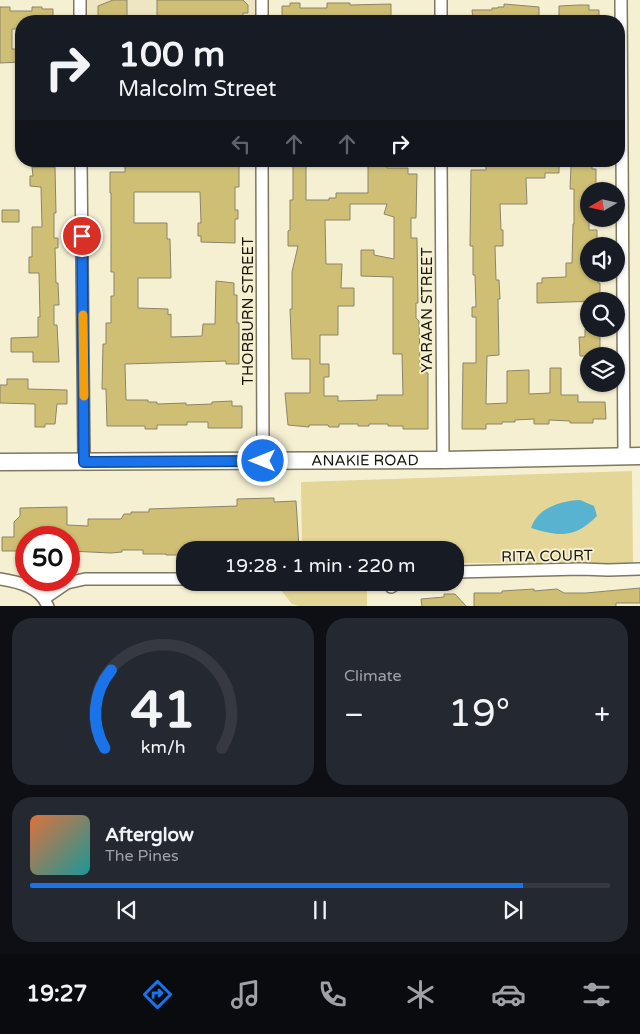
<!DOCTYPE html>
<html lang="en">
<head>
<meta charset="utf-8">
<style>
  :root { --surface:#171b24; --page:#242831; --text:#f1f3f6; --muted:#9ea1a6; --line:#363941; --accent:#1a73e8 }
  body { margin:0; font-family:"Varela Round",sans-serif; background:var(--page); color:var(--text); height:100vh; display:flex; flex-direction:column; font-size:19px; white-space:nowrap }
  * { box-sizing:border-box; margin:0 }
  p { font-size:16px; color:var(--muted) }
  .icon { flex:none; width:28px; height:28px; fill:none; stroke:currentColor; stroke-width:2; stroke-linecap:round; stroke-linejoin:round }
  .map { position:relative; height:606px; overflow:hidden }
  .drawer { display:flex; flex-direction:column; gap:12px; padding:12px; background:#0d0f14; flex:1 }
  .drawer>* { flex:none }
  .top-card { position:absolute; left:15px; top:15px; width:610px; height:152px; border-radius:20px; box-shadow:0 1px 4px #0004; background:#171b24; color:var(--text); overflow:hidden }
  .needle { width:32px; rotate:261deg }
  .buttons { position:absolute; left:580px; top:182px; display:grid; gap:10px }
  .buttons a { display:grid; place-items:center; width:45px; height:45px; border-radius:50%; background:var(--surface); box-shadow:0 1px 4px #0004; font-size:25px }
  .speed { position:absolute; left:15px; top:526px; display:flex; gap:10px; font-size:25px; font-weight:700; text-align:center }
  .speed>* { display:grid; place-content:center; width:65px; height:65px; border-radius:50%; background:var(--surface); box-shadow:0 1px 4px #0004; line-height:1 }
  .speed .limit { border:8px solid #d22; background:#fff; color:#111 }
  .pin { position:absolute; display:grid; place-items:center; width:42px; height:42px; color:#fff; margin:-21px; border:2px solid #fff; border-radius:50%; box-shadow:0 1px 5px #0007 }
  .me { position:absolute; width:55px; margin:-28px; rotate:270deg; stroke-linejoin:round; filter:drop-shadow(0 0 4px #0008) }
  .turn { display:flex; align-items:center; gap:18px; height:105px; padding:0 20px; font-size:22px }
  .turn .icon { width:65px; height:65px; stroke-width:2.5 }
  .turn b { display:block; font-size:35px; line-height:42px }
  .lanes { display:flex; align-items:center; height:48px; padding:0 20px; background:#0003; justify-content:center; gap:25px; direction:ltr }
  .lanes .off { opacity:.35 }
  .big { font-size:38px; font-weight:600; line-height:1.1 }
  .drawer .tile { flex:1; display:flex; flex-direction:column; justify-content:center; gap:8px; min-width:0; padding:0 18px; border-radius:20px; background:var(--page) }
  .drawer .dial { align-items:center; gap:0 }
  .dial svg { height:130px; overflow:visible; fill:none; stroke:var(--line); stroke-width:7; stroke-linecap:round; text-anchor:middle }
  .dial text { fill:var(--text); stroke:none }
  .song { display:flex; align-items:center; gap:15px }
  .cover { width:60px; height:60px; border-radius:8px; background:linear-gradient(135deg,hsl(20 70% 55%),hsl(180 70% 35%)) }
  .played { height:5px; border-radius:2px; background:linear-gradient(90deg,var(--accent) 85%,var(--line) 85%) }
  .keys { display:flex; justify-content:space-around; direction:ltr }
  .heat { display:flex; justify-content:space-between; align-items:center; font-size:28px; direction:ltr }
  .drawer .tiles { flex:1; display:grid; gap:12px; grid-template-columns:1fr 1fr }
  .tile:last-child { grid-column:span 2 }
  .trip { position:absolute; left:176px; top:541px; width:288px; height:50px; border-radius:20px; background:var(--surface); box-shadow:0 1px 4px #0004; font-weight:600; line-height:50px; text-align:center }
  .tabs { display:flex; height:80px; justify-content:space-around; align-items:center; background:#090b0e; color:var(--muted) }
  .tabs .icon { width:35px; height:35px }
  .tabs .selected { color:var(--accent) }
  .tabs b { font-size:22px; color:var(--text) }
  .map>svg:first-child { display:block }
  .built { fill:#eee6c2 }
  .green { fill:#e4d696 }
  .water { fill:#57b3cf }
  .building { fill:#cfbf74; stroke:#8a846a; fill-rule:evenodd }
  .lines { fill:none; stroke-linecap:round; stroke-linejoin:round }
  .street-casing { stroke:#7e785e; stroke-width:14 }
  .secondary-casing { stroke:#7e785e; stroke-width:19 }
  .street { stroke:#fff; stroke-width:11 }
  .secondary { stroke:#fff; stroke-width:16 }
  .route-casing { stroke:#114b97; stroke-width:12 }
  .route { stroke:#1a73e8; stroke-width:9 }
  .slow { stroke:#f59e0b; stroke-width:9 }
  .labels { text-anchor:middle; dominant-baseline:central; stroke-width:4; stroke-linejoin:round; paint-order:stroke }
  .street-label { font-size:15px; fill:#19170c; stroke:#f6f0d3 }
</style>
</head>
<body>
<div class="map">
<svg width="640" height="607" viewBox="0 0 640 607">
  <rect width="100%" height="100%" fill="#f6f0d3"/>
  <path class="built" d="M87 0H255L256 21H87Z"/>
  <path class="green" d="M632 471 633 563H455V550H302L301 482Z
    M282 583H367V606L303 607 292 604 280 589Z"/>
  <path class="water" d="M580 500 594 506 597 516C575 538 560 537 531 528 538 507 561 501 580 500Z"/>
  <path class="building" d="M113 0H127V21H98V6Z
    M157 0H243L248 5V13H243V21H157Z
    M290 3H300V8H327V3H350V5L391 4V21H282V6H290Z
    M504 4 539 7V21H473L472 10H492V8H498V7H504Z
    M579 5H589V10H599V21H559V6Z
    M0 7H10V11H32V7H42V9H53V21H21V29H12V49H21V62L0 63Z
    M125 161H135V166L239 165V187H235V210H238V219H235V243L201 242V236H198V223H201L200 192H134V223H167V239H170L171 278H138V308L168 309V315L171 314V337L202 336 203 324H215L216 281 234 283V295H237V323H239V364H226V361L125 364 126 400H148V402H157V404L186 403V405L212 404V402L232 401V406H242V428H208V422H187V425H157V429H145V426H107L106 389H102L103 344H106V323H111V296H114V272H111V193H110V172H125Z
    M368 161H382V164H387V168H408V174H417L416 218H411V238H417L418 303H416V318L419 321 420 364H425L426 373H428V429H403V426H388V424H369V426H358V424H339V427H329L328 425H309V427L288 425 285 393H310V359H292L290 309H292V272L298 246H288V231L290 230V200H293V166H306V200H329V198H336V193H368ZM350 204H387L384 214 394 217V259L374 255V250H361V276L393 277V354H402L403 395H377V400L338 401V396H324V377H329V364H320V335H338V306H354V288H341L342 264H326L325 220H350Z
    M559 163V173H545V178H526L527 204H500L501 230H503V246H495L496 280H499L500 299H498L499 355 487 356 486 404 507 403V371L529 370V394L550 393V368H561V395H578V402H605L606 419H593V423H570V421L549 420V424H534V419L515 420V422H502V424H486V429H462L463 363H476V317H472V307H476L475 275H473V246H470L471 170H486V166H510V164Z
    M571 166H592V169H596V189H589V230H597V246H589V274H598V283H600V301L537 303V283H542V278L566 277V263H572L573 224H574V189H570Z
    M32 167H55L56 213H54V238H58V248H55L56 283H58L59 305H54V325H57L59 362H33V352H11V338L38 337V317H40L39 273H29V257H32V227H42L41 187 30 186V176H33Z
    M2 210H19V222H2Z
    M585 329H600V356H580L579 337H585Z
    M7 379H28V389L67 390V404H57L55 424H45V427H35V404L0 403V385H7Z
    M274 498V502L296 501 299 547 278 548 277 544 232 545V550H185V555H166V554H143V550H122V552L111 553 69 551V538H26V551H2V537H14V522L20 516V508L67 507V525L88 526V519H121L124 514H131V512H149V509L237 506V499Z
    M640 588V603H616V607H474V593H502V591L534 589V591L557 589 564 593H586Z
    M444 594H455L467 607H422L421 599 444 597Z"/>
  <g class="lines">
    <g class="street-casing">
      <path id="street" d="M80 0V21
        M262 0V21
        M441 0V21
        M621 0 624 457
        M81 161 84 462
        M262 161 263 461
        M441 161 443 460
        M455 572 581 569 608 570 640 569
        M0 579C19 582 41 587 48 607
        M391 587 399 582
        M45 598 67 583 85 579H185"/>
    </g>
    <g class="secondary-casing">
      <g id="secondary">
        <path id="s1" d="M0 462 443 460 640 456"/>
      </g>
    </g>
    <use href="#street" class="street"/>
    <use href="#secondary" class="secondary"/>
  </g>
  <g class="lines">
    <g class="route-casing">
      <path id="route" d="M82 236 84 462 263 461"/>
    </g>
    <use href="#route" class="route"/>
    <path class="slow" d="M83 315 84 396"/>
  </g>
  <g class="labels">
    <g class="street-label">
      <text transform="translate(427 310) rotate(-90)">YARAAN STREET</text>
      <text transform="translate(248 311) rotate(-90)">THORBURN STREET</text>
      <text stroke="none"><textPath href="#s1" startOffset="365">ANAKIE ROAD</textPath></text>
      <text transform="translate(547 556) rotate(-1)">RITA COURT</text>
    </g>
  </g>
</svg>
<div class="buttons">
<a><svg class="needle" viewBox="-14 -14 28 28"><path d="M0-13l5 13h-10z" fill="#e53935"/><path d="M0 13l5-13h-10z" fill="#9ea1a6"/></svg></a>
<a><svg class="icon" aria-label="sound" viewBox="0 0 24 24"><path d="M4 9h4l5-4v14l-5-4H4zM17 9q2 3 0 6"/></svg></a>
<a><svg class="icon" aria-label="search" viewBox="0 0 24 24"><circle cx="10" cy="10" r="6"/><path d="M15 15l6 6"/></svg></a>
<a><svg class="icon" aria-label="layers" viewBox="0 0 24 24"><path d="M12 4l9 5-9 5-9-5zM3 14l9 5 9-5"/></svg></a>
</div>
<div class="speed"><div class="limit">50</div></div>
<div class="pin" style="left:82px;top:236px;background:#d93025"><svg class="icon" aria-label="arrive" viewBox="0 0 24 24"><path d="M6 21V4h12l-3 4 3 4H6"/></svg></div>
<svg class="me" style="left:263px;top:461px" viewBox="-20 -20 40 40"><circle r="17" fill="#1a73e8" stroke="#fff" stroke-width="3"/><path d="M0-11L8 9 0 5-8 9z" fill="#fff"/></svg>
<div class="trip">19:28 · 1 min · 220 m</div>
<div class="top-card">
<div class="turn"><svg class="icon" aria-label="right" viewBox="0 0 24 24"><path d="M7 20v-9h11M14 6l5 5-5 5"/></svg><div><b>100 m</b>Malcolm Street</div></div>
<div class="lanes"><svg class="icon off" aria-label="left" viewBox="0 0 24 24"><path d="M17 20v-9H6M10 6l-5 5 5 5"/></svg><svg class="icon off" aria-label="ahead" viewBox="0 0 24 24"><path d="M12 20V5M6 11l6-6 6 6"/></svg><svg class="icon off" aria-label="ahead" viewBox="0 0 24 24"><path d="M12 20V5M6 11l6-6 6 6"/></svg><svg class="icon" aria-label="right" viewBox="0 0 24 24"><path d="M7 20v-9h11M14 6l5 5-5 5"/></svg></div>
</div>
</div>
<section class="drawer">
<div class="tiles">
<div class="tile dial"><svg viewBox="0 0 100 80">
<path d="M14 69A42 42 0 1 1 86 69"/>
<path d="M14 69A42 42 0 0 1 18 21" stroke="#1a73e8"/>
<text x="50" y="56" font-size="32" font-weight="700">41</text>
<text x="50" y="72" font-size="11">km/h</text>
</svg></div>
<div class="tile"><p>Climate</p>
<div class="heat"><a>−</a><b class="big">19°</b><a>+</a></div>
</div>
<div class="tile">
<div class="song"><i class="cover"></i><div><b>Afterglow</b><p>The Pines</p></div></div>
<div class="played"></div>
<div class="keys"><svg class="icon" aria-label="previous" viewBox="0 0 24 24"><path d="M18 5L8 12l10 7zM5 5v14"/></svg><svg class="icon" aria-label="pause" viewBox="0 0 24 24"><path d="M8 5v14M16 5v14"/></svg><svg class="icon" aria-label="next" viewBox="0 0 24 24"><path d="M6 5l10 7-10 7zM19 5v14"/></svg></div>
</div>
</div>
</section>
<nav class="tabs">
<b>19:27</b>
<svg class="icon selected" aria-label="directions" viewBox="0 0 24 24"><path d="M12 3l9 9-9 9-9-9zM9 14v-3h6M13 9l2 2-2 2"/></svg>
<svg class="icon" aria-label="music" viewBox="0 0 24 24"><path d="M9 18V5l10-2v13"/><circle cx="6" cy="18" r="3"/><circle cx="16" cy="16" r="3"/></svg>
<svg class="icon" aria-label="phone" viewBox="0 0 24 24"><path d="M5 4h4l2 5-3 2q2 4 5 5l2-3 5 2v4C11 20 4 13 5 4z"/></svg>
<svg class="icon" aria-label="climate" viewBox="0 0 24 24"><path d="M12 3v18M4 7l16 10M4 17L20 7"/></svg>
<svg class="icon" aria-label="car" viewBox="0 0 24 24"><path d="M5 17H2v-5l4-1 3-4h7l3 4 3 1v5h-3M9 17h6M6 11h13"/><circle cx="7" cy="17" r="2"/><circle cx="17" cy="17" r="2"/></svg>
<svg class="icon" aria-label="filters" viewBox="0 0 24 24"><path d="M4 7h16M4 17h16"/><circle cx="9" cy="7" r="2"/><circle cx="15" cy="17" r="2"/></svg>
</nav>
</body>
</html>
